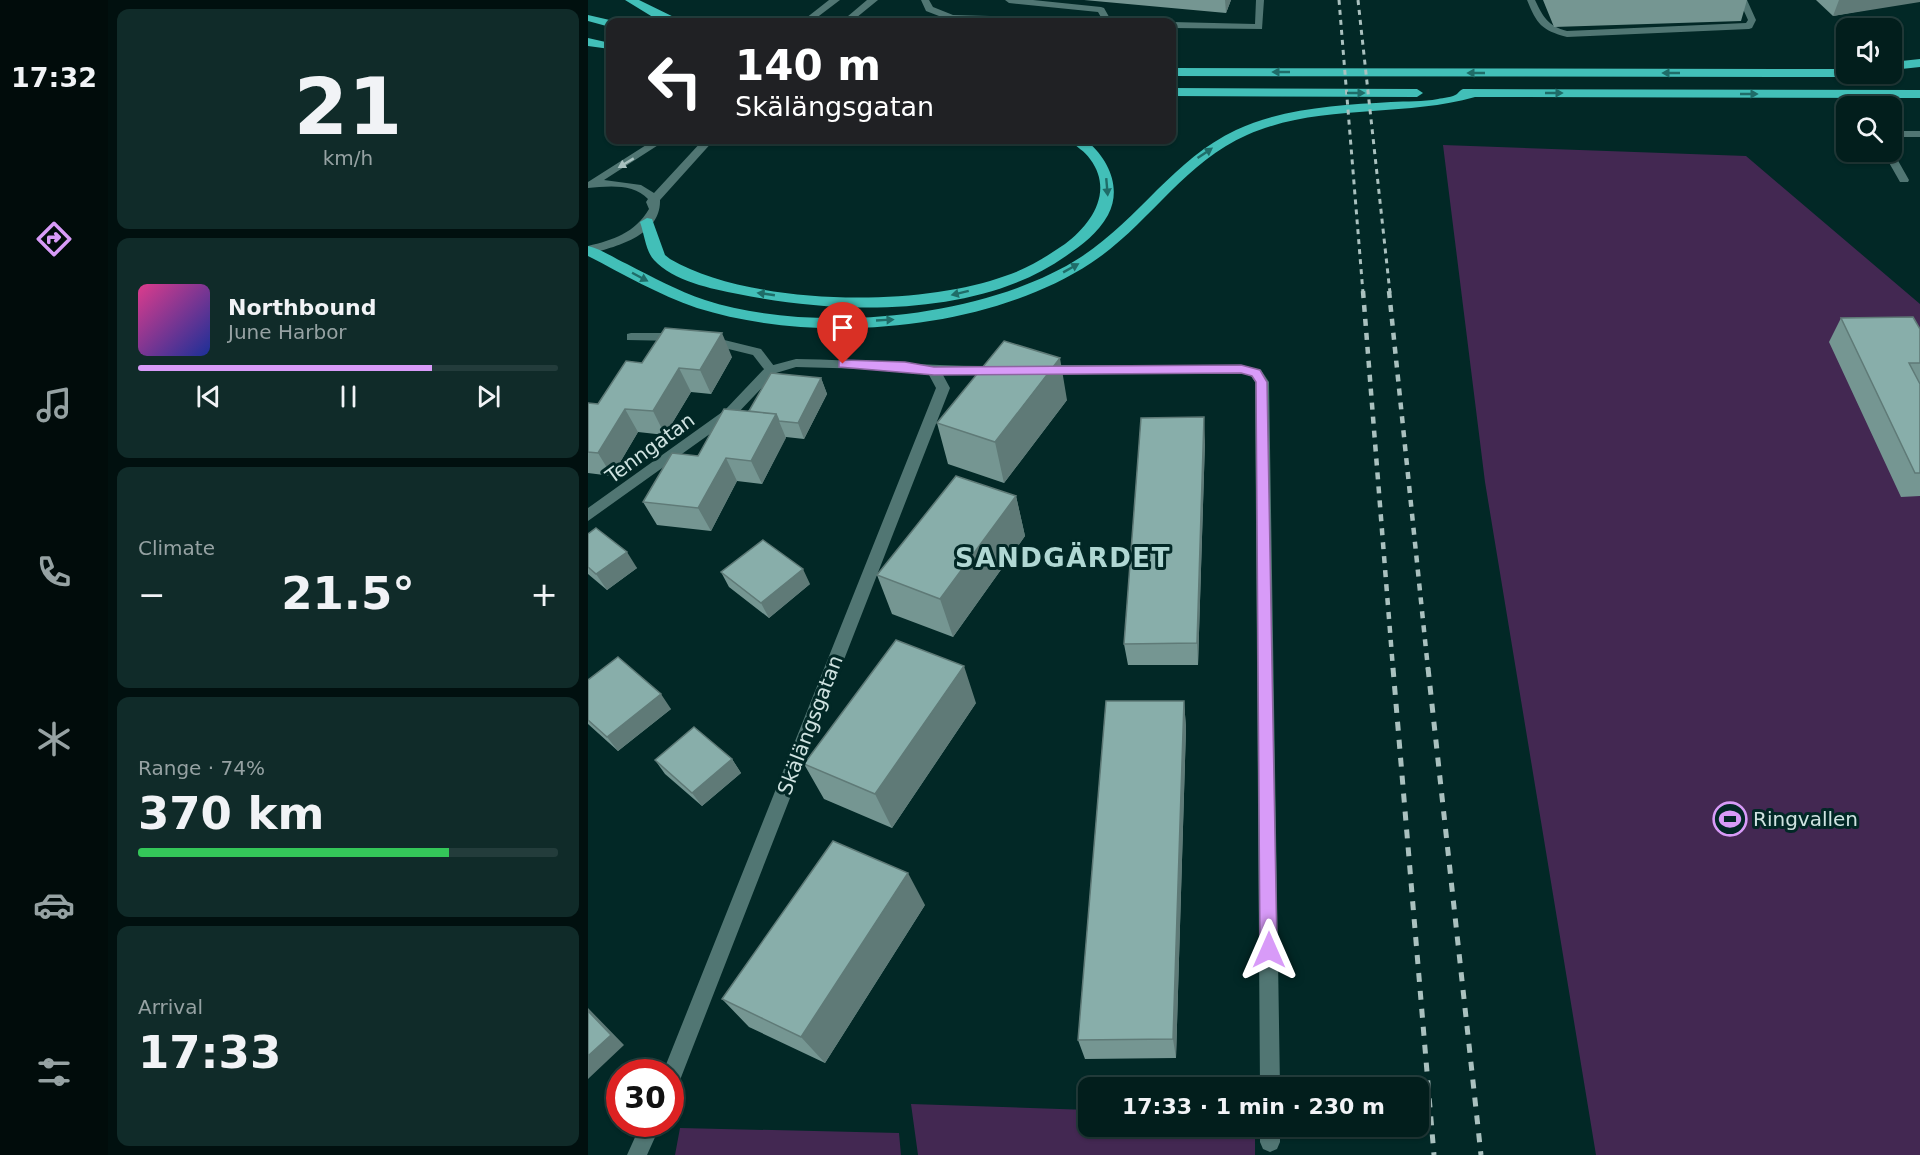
<!DOCTYPE html>
<html lang="en">
<head>
<meta charset="utf-8">
<style>
  :root { --surface:#021e1c; --page:#102b29; --text:#f1f3f6; --muted:#96a2a3; --line:#233c3b; --accent:#d89bf8 }
  body { margin:0; font-family:"DejaVu Sans",sans-serif; background:var(--page); color:var(--text); height:100vh; display:flex; flex-direction:column; font-size:22px; white-space:nowrap }
  * { box-sizing:border-box; margin:0 }
  p { font-size:20px; color:var(--muted) }
  .icon { flex:none; width:33px; height:33px; fill:none; stroke:currentColor; stroke-width:2; stroke-linecap:round; stroke-linejoin:round }
  .map { position:relative; flex:1; overflow:hidden }
  .panel { display:flex; flex-direction:column; gap:9px; padding:9px; background:#01100f; width:480px }
  .panel>* { flex:none }
  .top-card { position:absolute; left:18px; top:18px; width:570px; height:126px; border-radius:12px; box-shadow:0 2px 4px #0004,0 0 0 2px var(--line); background:#202124; color:#fff; overflow:hidden }
  .fabs { position:absolute; left:1248px; top:18px; display:grid; gap:12px }
  .fabs a { display:grid; place-items:center; width:66px; height:66px; border-radius:12px; background:var(--surface); box-shadow:0 2px 4px #0004,0 0 0 2px var(--line); font-size:30px }
  .speed { position:absolute; left:18px; top:1059px; display:flex; gap:12px; font-size:30px; font-weight:700; text-align:center }
  .speed>* { display:grid; place-content:center; width:78px; height:78px; border-radius:50%; background:var(--surface); box-shadow:0 2px 4px #0004,0 0 0 2px var(--line); line-height:1 }
  .speed .limit { border:9px solid #d22; background:#fff; color:#111 }
  .pin { position:absolute; display:grid; place-items:center; width:51px; height:51px; color:#fff; margin:-62px -26px; border-radius:50% 50% 50% 0; rotate:-45deg; box-shadow:0 0 6px #0007 }
  .pin .icon { rotate:45deg }
  .me { position:absolute; width:66px; margin:-33px; rotate:0deg; stroke-linejoin:round; filter:drop-shadow(0 0 4px #0008) }
  .turn { display:flex; align-items:center; gap:21px; height:126px; padding:0 30px; font-size:27px }
  .turn .icon { width:78px; height:78px; stroke-width:2.5 }
  .turn b { display:block; font-size:42px; line-height:51px }
  .big { font-size:45px; font-weight:800; line-height:1.1 }
  .panel .tile { flex:1; display:flex; flex-direction:column; justify-content:center; gap:9px; min-width:0; padding:0 21px; border-radius:12px; background:var(--page) }
  .panel .dial { align-items:center; gap:0 }
  .dial b { font-size:78px; line-height:1 }
  .song { display:flex; align-items:center; gap:18px }
  .cover { width:72px; height:72px; border-radius:9px; background:linear-gradient(135deg,hsl(330 70% 55%),hsl(230 70% 35%)) }
  .played { height:6px; border-radius:3px; background:linear-gradient(90deg,var(--accent) 70%,var(--line) 70%) }
  .keys { display:flex; justify-content:space-around; direction:ltr }
  .heat { display:flex; justify-content:space-between; align-items:center; font-size:33px; direction:ltr }
  .charge { height:9px; border-radius:4px; background:linear-gradient(90deg,#34c759 74%,var(--line) 0) }
  .trip { position:absolute; left:490px; top:1077px; width:351px; height:60px; border-radius:12px; background:var(--surface); box-shadow:0 2px 4px #0004,0 0 0 2px var(--line); font-weight:800; line-height:60px; text-align:center }
  main { display:flex; flex:1; min-height:0 }
  .dock { display:flex; flex-direction:column; width:108px; justify-content:space-around; align-items:center; background:#010c0b; color:var(--muted) }
  .dock .icon { width:42px; height:42px }
  .dock .current { color:var(--accent) }
  .dock b { font-size:27px; color:var(--text) }
  .map>svg:first-child { display:block }
  .green { fill:#432852 }
  .lines { fill:none; stroke-linecap:round; stroke-linejoin:round }
  .lane { fill:#517673; fill-rule:evenodd }
  .street { fill:#517673; fill-rule:evenodd }
  .secondary { fill:#517673; fill-rule:evenodd }
  .highway { fill:#42bfb8; fill-rule:evenodd }
  .rail-far2 { stroke:#aac1bf; stroke-width:3; stroke-dasharray:5 5; stroke-linecap:butt }
  .rail-far1 { stroke:#aac1bf; stroke-width:4.5; stroke-dasharray:7 7; stroke-linecap:butt }
  .rail { stroke:#aac1bf; stroke-width:5; stroke-dasharray:9 9; stroke-linecap:butt }
  .wall { fill:#759692 }
  .shaded-wall { fill:#5f7a77 }
  .building { fill:#88aeaa; stroke:#5f7a77; stroke-width:1.5 }
  .oneway { fill:#1f6c68 }
  .oneway2 { fill:#a9c2c0 }
  .route { fill:#d89bf8; stroke:#8c65a1; stroke-width:1.5 }
  .labels { text-anchor:middle; dominant-baseline:central; stroke-width:6; stroke-linejoin:round; paint-order:stroke }
  .street-label { font-size:20px; fill:#cfe3e1; stroke:#022826 }
  .poi-label { font-size:20px; fill:#cfe3e1; stroke:#022826; text-anchor:start }
  .district-label { font-size:26px; font-weight:bold; letter-spacing:1.5px; fill:#b0d7d3; stroke:#022826 }
</style>
</head>
<body>
<main>
<nav class="dock">
<b>17:32</b>
<svg class="icon current" aria-label="directions" viewBox="0 0 24 24"><path d="M12 3l9 9-9 9-9-9zM9 14v-3h6M13 9l2 2-2 2"/></svg>
<svg class="icon" aria-label="music" viewBox="0 0 24 24"><path d="M9 18V5l10-2v13"/><circle cx="6" cy="18" r="3"/><circle cx="16" cy="16" r="3"/></svg>
<svg class="icon" aria-label="phone" viewBox="0 0 24 24"><path d="M5 4h4l2 5-3 2q2 4 5 5l2-3 5 2v4C11 20 4 13 5 4z"/></svg>
<svg class="icon" aria-label="climate" viewBox="0 0 24 24"><path d="M12 3v18M4 7l16 10M4 17L20 7"/></svg>
<svg class="icon" aria-label="car" viewBox="0 0 24 24"><path d="M5 17H2v-5l4-1 3-4h7l3 4 3 1v5h-3M9 17h6M6 11h13"/><circle cx="7" cy="17" r="2"/><circle cx="17" cy="17" r="2"/></svg>
<svg class="icon" aria-label="filters" viewBox="0 0 24 24"><path d="M4 7h16M4 17h16"/><circle cx="9" cy="7" r="2"/><circle cx="15" cy="17" r="2"/></svg>
</nav>
<section class="panel">
<div class="tile dial"><b>21</b><p>km/h</p></div>
<div class="tile">
<div class="song"><i class="cover"></i><div><b>Northbound</b><p>June Harbor</p></div></div>
<div class="played"></div>
<div class="keys"><svg class="icon" aria-label="previous" viewBox="0 0 24 24"><path d="M18 5L8 12l10 7zM5 5v14"/></svg><svg class="icon" aria-label="pause" viewBox="0 0 24 24"><path d="M8 5v14M16 5v14"/></svg><svg class="icon" aria-label="next" viewBox="0 0 24 24"><path d="M6 5l10 7-10 7zM19 5v14"/></svg></div>
</div>
<div class="tile"><p>Climate</p>
<div class="heat"><a>−</a><b class="big">21.5°</b><a>+</a></div>
</div>
<div class="tile"><p>Range · 74%</p><b class="big">370 km</b><div class="charge"></div></div>
<div class="tile"><p>Arrival</p><b class="big">17:33</b></div>
</section>
<div class="map">
<svg width="1332" height="1155" viewBox="0 0 1332 1155">
  <rect width="100%" height="100%" fill="#022826"/>
  <path class="green" d="M855 145 1158 156 1332 304V1155H1008L897 482Z
    M323 1104 501 1110V1126L667 1127V1155H330Z
    M92 1128 311 1133 313 1155H87Z"/>
  <g class="lines">
    <path class="lane" d="M333 0H341L345 7 365 15 514 19 510 12 421 3 417 0H445L513 7 516 8 524 22 364 21 338 11Z
      M668 0H676L674 29 584 28V22L667 24Z
      M939 0H947C955 17 960 26 979 31L1158 23 1160 20 1151 0H1159L1168 20 1164 28 1161 29 979 37C953 30 949 24 939 0Z
      M1304 131H1332V137H1304Z
      M1304 150 1321 180 1320 182H1312L1295 152Z
      M43 333H89L95 337 89 341 39 340V334Z
      M120 336 173 349 189 370 187 373H179L165 355 116 343 114 340Z"/>
    <path class="street" d="M208 359C277 360 345 367 413 366L420 370 413 374 355 375 362 388 92 1080 89 1087 82 1090V1072H75L348 388 341 375 317 370 208 367 188 373 147 416 0 521V508L137 410 178 367Z
      M455 365H653L673 370 681 382 692 1088H672L667 382 663 376 653 373 450 372 448 369Z
      M53 1124H73L59 1155H39Z
      M672 1126H692V1142L689 1149 682 1152 675 1149 672 1142Z"/>
    <path class="secondary" d="M241 0H252L223 22H213Z
      M279 0H290L263 22H253Z
      M66 140H78L16 180 53 185 66 193 115 140H126L72 200C73 236 27 247 0 254V246C25 240 47 233 61 209L58 202 60 199C46 183 19 186 0 188V182Z"/>
    <path class="highway" d="M37 0H51L96 22 68 19Z
      M0 15 26 21 28 22H22V27L0 21Z
      M0 38 22 43V49L0 46Z
      M1332 59V67L1304 70V62Z
      M584 68 1258 69V74H1264L1258 77 584 76Z
      M584 88 829 89 835 93 829 97 584 96Z
      M875 89 1332 90V98L887 97C813 118 731 103 659 135 595 163 560 226 503 263 398 332 227 345 109 308 71 295 35 274 0 256V246C13 249 26 258 39 264 64 277 90 291 117 300 225 335 397 319 493 257 550 220 586 159 648 130 695 108 752 105 803 102 819 101 835 102 850 99 855 98 865 97 869 94 871 92 872 90 875 89Z
      M482 140 500 142C521 160 534 189 520 215 510 233 494 245 478 256 391 318 251 315 150 294 124 289 85 281 66 260 58 252 56 233 52 222L59 218 64 219 77 255 82 259C163 306 330 308 417 276 439 269 458 257 477 244 504 224 526 191 502 159 497 151 488 147 482 140Z"/>
    <path class="rail-far2" d="M751 0 775 293
      M770 0 802 293"/>
    <path class="rail-far1" d="M775 291 805 669
      M801 291 840 669"/>
    <path class="rail" d="M805 668 846 1155
      M840 668 893 1155"/>
  </g>
  <path class="wall" d="M496 0H643L638 13Z
    M955 0H1159L1153 21 966 27Z
    M1228 0H1332L1245 16Z
    M1253 318 1332 329V496L1313 497 1241 342Z
    M144 357 123 394 103 392 77 435 50 432 24 476 0 473V403L10 404 54 363Z
    M233 378 239 394 216 439 198 437 174 484 149 481 123 531 69 525 55 502 161 411Z
    M479 400 416 483 360 464 349 423Z
    M617 441 610 665H540L536 644Z
    M428 496 437 536 365 637 304 614 289 575Z
    M0 534 49 568 19 590 0 574Z
    M133 572 222 584 181 618 141 587Z
    M0 680 83 709 30 751 0 724Z
    M596 701 598 728 588 1058 497 1059 490 1040Z
    M388 703 304 828 236 799 216 764Z
    M144 759 153 773 114 806 77 774 67 760Z
    M337 905 237 1063 161 1027 134 999Z"/>
  <path class="shaded-wall" d="M637 0H643L638 13Z
    M1251 0H1332V2L1245 16Z
    M134 333 144 357 123 394 112 370Z
    M472 358 479 400 416 483 407 442Z
    M91 368 103 392 77 435 65 411Z
    M233 378 239 394 216 439 210 423Z
    M37 409 50 432 24 476 10 453Z
    M188 414 198 438 174 484 163 461Z
    M616 417 617 441 610 665 609 643Z
    M138 458 149 481 123 531 110 508Z
    M428 496 437 536 365 637 352 599Z
    M39 552 49 568 19 590 8 574Z
    M215 569 222 584 181 618 173 603Z
    M376 666 388 703 304 828 287 794Z
    M73 694 83 709 30 751 19 737Z
    M596 701 598 728 588 1058 585 1039Z
    M144 759 153 773 114 806 104 793Z
    M320 873 337 905 237 1063 213 1037Z
    M0 1008 36 1045 0 1079Z"/>
  <path class="building" d="M1325 317 1332 329V363H1321L1332 384V473H1327L1253 318Z
    M77 328 134 333 112 370 91 368 65 411 37 409 10 453 0 452V403L10 404 38 361 54 363Z
    M416 341 472 358 407 442 349 423Z
    M183 373 233 378 210 423 191 421 188 414 161 411Z
    M136 409 188 414 163 461 138 458 110 508 55 502 84 453 110 456Z
    M616 417 609 643 536 644 553 418Z
    M368 476 428 496 352 599 289 575Z
    M8 528 39 552 8 574 0 567V534Z
    M175 540 215 569 173 603 133 572Z
    M308 640 376 666 287 794 216 764Z
    M30 657 73 694 19 737 0 720V680Z
    M518 701H596L585 1039 490 1040Z
    M106 727 144 759 104 793 67 760Z
    M245 841 320 873 213 1037 134 999Z
    M0 1011 23 1035 0 1056Z"/>
  <defs><path id="oneway-solid" d="M-6-.8H1V-3.2L6.5 0L1 3.2V.8H-6Z" transform="scale(1.5)"/></defs>
  <g class="oneway">
    <use href="#oneway-solid" transform="translate(693 72) rotate(-180)"/>
    <use href="#oneway-solid" transform="translate(888 73) rotate(-180)"/>
    <use href="#oneway-solid" transform="translate(1083 73) rotate(-180)"/>
    <use href="#oneway-solid" transform="translate(768 93)"/>
    <use href="#oneway-solid" transform="translate(966 93)"/>
    <use href="#oneway-solid" transform="translate(1161 94)"/>
    <use href="#oneway-solid" transform="translate(617 153) rotate(-34)"/>
    <use href="#oneway-solid" transform="translate(519 187) rotate(85)"/>
    <use href="#oneway-solid" transform="translate(483 268) rotate(-29)"/>
    <use href="#oneway-solid" transform="translate(52 277) rotate(28)"/>
    <use href="#oneway-solid" transform="translate(372 293) rotate(166)"/>
    <use href="#oneway-solid" transform="translate(178 294) rotate(-172)"/>
    <use href="#oneway-solid" transform="translate(297 320) rotate(-3)"/>
  </g>
  <use class="oneway2" href="#oneway-solid" transform="translate(38 163) rotate(149)"/>
  <path class="route" d="M255 360 317 362 346 367 653 365 672 370 679 382 689 950 687 956 681 958 675 956 672 950 668 382 664 376 653 373 346 375 251 367V361Z"/>
  <defs>
    <g id="stadium-ring" transform="scale(1.725)"><circle r="9.5" fill="#022826" stroke="#d89bf8" stroke-width="1.5"/><path d="M0-5a6.5 5 0 1 0 0 10a6.5 5 0 1 0 0-10ZM-3.5-1.8h7v3.6h-7Z" fill="#d89bf8"/></g>
  </defs>
  <g fill-rule="evenodd">
    <use href="#stadium-ring" x="1142" y="819"/>
  </g>
  <g class="labels">
    <g class="street-label">
      <text transform="translate(62 448) rotate(-36)">Tenngatan</text>
      <text transform="translate(222 725) rotate(-69)">Skälängsgatan</text>
    </g>
    <g class="poi-label">
      <text x="1165" y="819">Ringvallen</text>
    </g>
    <g class="district-label">
      <text x="475" y="558">SANDGÄRDET</text>
    </g>
  </g>
</svg>
<div class="fabs">
<a><svg class="icon" aria-label="sound" viewBox="0 0 24 24"><path d="M4 9h4l5-4v14l-5-4H4zM17 9q2 3 0 6"/></svg></a>
<a><svg class="icon" aria-label="search" viewBox="0 0 24 24"><circle cx="10" cy="10" r="6"/><path d="M15 15l6 6"/></svg></a>
</div>
<div class="speed"><div class="limit">30</div></div>
<div class="pin" style="left:255px;top:364px;background:#d93025"><svg class="icon" aria-label="arrive" viewBox="0 0 24 24"><path d="M6 21V4h12l-3 4 3 4H6"/></svg></div>
<svg class="me" style="left:681px;top:950px" viewBox="-20 -20 40 40"><path d="M0-17L14 15 0 8-14 15z" fill="#d89bf8" stroke="#fff" stroke-width="4"/></svg>
<div class="trip">17:33 · 1 min · 230 m</div>
<div class="top-card">
<div class="turn"><svg class="icon" aria-label="left" viewBox="0 0 24 24"><path d="M17 20v-9H6M10 6l-5 5 5 5"/></svg><div><b>140 m</b>Skälängsgatan</div></div>
</div>
</div>
</main>
</body>
</html>
